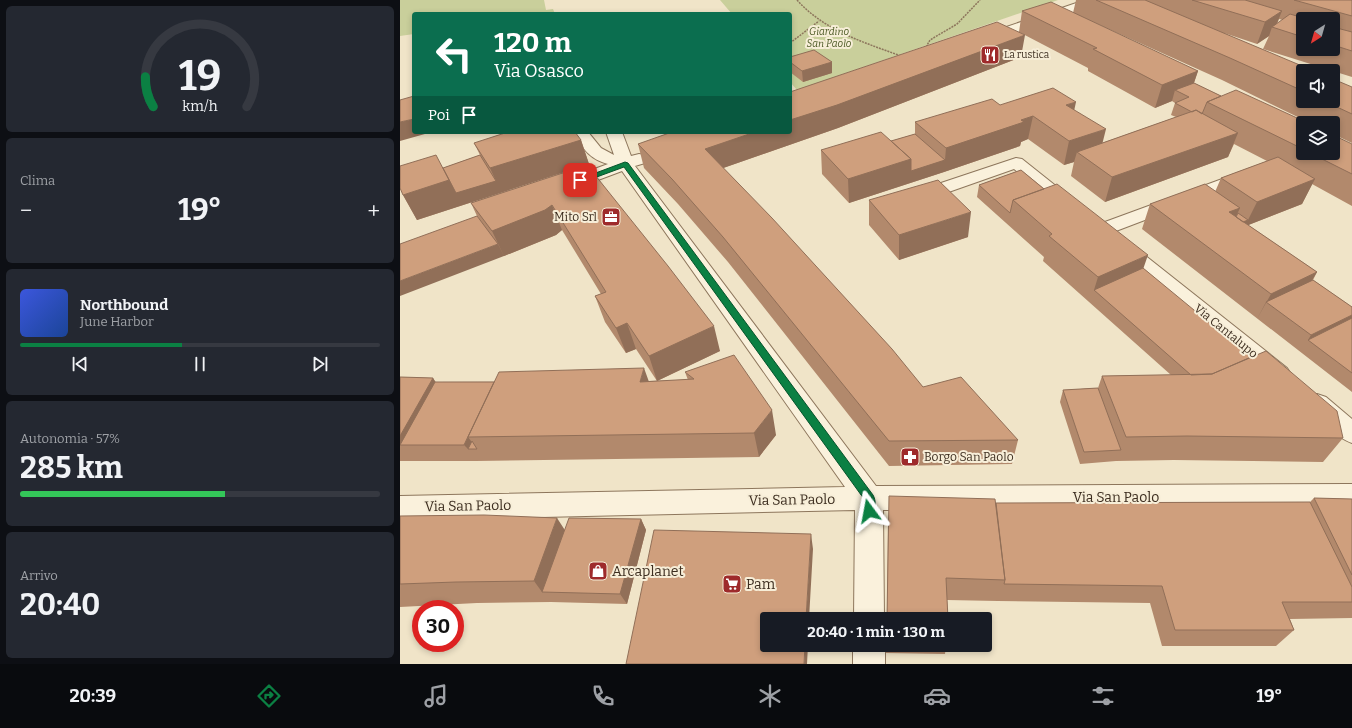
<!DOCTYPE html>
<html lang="it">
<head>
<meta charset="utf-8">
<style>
  :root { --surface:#171b24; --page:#242831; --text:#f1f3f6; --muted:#9ea1a6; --line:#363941; --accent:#0b8043 }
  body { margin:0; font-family:Bitter,serif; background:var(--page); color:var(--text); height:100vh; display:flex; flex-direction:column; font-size:15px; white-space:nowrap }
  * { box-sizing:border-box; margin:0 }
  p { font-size:13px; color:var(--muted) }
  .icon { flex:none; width:22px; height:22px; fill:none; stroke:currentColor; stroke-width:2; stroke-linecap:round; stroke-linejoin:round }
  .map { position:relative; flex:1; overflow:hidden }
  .sheet { display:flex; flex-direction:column; gap:6px; padding:6px; background:#0d0f14; width:400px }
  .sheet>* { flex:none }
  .guide { position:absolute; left:12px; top:12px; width:380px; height:122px; border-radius:4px; box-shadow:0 2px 6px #0003; background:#0b6e4f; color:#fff; overflow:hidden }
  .needle { width:26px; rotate:217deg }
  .buttons { position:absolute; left:896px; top:12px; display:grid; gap:8px }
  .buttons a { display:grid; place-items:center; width:44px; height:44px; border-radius:4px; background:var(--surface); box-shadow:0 2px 6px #0003; font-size:20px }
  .speed { position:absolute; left:12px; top:600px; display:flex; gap:8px; font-size:20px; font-weight:700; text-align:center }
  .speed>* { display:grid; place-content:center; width:52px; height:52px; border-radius:50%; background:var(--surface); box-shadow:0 2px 6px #0003; line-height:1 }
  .speed .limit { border:6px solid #d22; background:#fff; color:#111 }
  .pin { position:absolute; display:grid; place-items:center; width:34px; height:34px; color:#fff; margin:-17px; border-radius:8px; box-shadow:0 2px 6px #0006 }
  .me { position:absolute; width:44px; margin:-22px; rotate:347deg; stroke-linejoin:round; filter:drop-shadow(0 0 3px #0008) }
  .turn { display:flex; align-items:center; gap:14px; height:84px; padding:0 16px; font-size:18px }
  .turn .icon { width:52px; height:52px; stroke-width:2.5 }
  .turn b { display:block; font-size:28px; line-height:34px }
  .then { display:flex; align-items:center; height:38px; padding:0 16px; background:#0003; gap:8px; font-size:15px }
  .big { font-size:30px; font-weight:700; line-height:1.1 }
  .sheet .card { flex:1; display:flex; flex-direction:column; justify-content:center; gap:6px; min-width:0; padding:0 14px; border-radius:6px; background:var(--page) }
  .sheet .dial { align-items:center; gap:0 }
  .dial svg { height:104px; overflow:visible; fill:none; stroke:var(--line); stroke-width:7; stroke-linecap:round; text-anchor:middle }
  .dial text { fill:var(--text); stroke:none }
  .song { display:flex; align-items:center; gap:12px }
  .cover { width:48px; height:48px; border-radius:6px; background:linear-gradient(135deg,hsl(230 70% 55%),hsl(220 70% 35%)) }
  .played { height:4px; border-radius:2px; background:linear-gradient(90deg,var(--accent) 45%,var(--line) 45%) }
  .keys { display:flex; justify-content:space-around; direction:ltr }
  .heat { display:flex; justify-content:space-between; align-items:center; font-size:22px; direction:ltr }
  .charge { height:6px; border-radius:3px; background:linear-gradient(90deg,#34c759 57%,var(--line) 0) }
  .trip { position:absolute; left:360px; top:612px; width:232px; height:40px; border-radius:4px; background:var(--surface); box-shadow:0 2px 6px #0003; font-weight:700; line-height:40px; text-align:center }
  .tab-bar { display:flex; height:64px; justify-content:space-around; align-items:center; background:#090b0e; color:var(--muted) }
  .tab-bar .icon { width:28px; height:28px }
  .tab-bar .selected { color:var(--accent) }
  .tab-bar b { font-size:18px; color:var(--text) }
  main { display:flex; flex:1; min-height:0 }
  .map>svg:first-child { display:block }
  .green { fill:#c9cf9b }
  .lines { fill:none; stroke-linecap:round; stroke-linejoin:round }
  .street-casing { stroke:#8d765c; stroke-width:2 }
  .path { stroke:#8d765c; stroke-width:1.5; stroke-dasharray:2 1; stroke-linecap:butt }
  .street { fill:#faf1dc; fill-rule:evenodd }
  .wall { fill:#b2896c; fill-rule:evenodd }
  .shaded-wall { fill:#916f58 }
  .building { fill:#cf9f7d; stroke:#916f58 }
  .route { fill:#0b8043; stroke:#07532c }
  .labels { text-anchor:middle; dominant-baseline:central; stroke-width:4; stroke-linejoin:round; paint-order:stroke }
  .far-park-label { font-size:10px; font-style:italic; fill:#4d5a26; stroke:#f7eed8 }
  .far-poi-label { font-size:10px; fill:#3d2e20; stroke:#f7eed8; text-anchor:start }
  .poi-label { font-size:12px; fill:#3d2e20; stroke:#f7eed8; text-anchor:end }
  .street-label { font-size:12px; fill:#3d2e20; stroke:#f7eed8 }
  .near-street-label { font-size:14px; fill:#3d2e20; stroke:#f7eed8 }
  .near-poi-label { font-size:14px; fill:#3d2e20; stroke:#f7eed8; text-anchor:start }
</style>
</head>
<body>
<main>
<section class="sheet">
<div class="card dial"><svg viewBox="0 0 100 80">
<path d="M14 69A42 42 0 1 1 86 69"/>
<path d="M14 69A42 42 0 0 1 8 46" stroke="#0b8043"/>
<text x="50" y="56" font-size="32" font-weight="700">19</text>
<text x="50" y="72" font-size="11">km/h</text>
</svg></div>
<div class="card"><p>Clima</p>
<div class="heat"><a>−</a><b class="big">19°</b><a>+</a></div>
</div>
<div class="card">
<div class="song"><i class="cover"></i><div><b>Northbound</b><p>June Harbor</p></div></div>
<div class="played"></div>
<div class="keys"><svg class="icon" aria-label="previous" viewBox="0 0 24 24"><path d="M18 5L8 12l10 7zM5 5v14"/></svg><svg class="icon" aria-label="pause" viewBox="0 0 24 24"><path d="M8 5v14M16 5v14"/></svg><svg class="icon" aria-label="next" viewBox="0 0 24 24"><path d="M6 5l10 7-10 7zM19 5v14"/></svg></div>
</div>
<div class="card"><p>Autonomia · 57%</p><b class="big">285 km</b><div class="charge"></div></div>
<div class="card"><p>Arrivo</p><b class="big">20:40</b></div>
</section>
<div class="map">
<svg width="952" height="664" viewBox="0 0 952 664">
  <rect width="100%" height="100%" fill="#f0e4c8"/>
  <path class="green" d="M0 0H144L146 10 153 9 155 14H14V34L0 36Z
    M320 0H658L397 90 390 82V14H332Z"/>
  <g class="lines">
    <g class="street-casing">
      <path id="street" d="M685 0H703L701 3 590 42H580L578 39 580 36Z
        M172 132H188L201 148 214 155 206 132H222L231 156 239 154 245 155 247 159 245 163 235 166 476 486 952 484V508L483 510 484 619H454L455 510 0 520V496L445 487 222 171 174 189 168 190 162 189 159 185 162 181 208 164C189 159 183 148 172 132Z
        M616 158 622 159 676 202 679 206 676 210 670 211 664 210 614 169 523 201 517 202 511 201 508 197 511 193Z
        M844 171 850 172 853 176 850 180 708 234 701 236 694 234 692 230 694 226Z
        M721 240 728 242 887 368 891 374 887 380 879 383 871 380 714 250 711 246 714 242Z
        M917 394 926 397 952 419V443C938 438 912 417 905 404L908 397Z
        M453 645H485V664H453Z"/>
    </g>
    <path class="path" d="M397 0C425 31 463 42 501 56
      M390 43 419 21
      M526 47 530 40 557 24 580 0"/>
    <use href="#street" class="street"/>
  </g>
  <path class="wall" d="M676 0H952V77L863 49 869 36 857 44 824 33 903 71V101H933L952 87V143L933 134V123H910L822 80 673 13ZM879 19 883 20 877 24ZM903 19H933V49H903Z
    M622 11 798 71 794 83 821 96 903 123V153H933L952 144V206L912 184 902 204 848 225 917 272 913 280 952 307V392L742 229 750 204 815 192 821 178 867 161 834 144 828 157 705 202 671 176 674 162 664 165 628 139 621 142 620 146 544 172 449 203 422 174 421 150 491 141 515 134V122L600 105 674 110 702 143 776 117 771 115 775 103 772 101 755 108 688 71V68L619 32Z
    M390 57 432 62V73L403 82 390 72Z
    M621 57 438 128 323 168 523 387 618 440 612 464 489 466 328 262 278 204 244 168 238 144Z
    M181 140 189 164 17 220 3 195 43 168 80 155 74 143Z
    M187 165 320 351 257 381 236 349 226 353 205 322 195 296 201 294 162 230 156 235 104 256 77 216 71 203Z
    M621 170 743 268 943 438 923 462 774 460 716 461 680 464 660 402 663 390 698 388 702 376 771 375 643 261 644 257 577 197 579 185Z
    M469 200 568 237 499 260 469 225Z
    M285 372 376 435 359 457 76 461H0V377L33 378 35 382 249 381 288 380Z
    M914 498 952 499V618L890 619 894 630 876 646H762L750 603 598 601 547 600 548 619H487L488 519 596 503 910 502Z
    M0 516 165 530 241 519 246 530 227 604 151 602 77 603 0 607Z
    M486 645H546L545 654 486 653Z"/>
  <path class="shaded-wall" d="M882 11 875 28 872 27 869 36 857 44 865 22Z
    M625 35 621 57 438 128 309 173 305 149 355 132H390V120Z
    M432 62V73L403 82 402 71Z
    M798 71 790 94 775 90 772 101 755 108 762 85Z
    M676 102 671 125 666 105Z
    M633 116 628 139 621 142 620 146 544 172 546 148Z
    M14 119V132H32L0 141V122Z
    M706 129 700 153 677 152 674 162 664 165 669 141Z
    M838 133 828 157 705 202 712 177Z
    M181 140 189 164 17 220 3 195 49 180 96 181 90 168Z
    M511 159 545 160 544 172 449 203 448 179Z
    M915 179 902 204 818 237 829 212 840 208 831 227 848 220 857 202Z
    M152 205 162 230 156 235 104 256 92 231Z
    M571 212 568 237 499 260V235Z
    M98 244 104 256 0 296V281Z
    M748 255 739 281 694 290 698 277Z
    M917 272 902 297 866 302 857 319 871 294Z
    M952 315V321L908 340 911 335Z
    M227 323 236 349 226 353 216 328Z
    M314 326 320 351 257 381 249 356Z
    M244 368 253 393 240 382Z
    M33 378 47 399 0 445V436Z
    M372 410 376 435 359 457 354 433Z
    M68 437 80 453 77 449H68L64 445Z
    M157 518 172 541 142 592 134 581Z
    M241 519 246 530 227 604 220 594Z
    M411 534 413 549 409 619H406Z
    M405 645H408L407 664H404Z"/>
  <path class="building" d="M696 0H745L914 71H903V91L830 58Z
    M792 0H845L882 11 865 22Z
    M894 0H952V16Z
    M651 2 798 71 762 85 693 49 697 48 622 11Z
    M890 14 907 19H903V37L872 27Z
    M597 22 625 35 437 105 390 120V92Z
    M933 27 952 32V51L933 45Z
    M414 50 432 62 402 71 390 62V57Z
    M933 79 952 87V114L924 101H933Z
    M794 83 821 96 807 102 802 114 796 110 792 112 775 103 789 97 775 90Z
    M653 88 676 102 666 105 706 129 669 141 633 116 621 120 624 122 546 148 515 122 592 99 600 105Z
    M836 90 908 123H903V149L807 102Z
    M14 96V119L0 122V100Z
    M796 110 838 133 712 177 677 152Z
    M108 132H175L181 140 90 168 74 143Z
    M272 132H355L305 149 372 218 492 349 523 387 561 377 618 440 489 441 323 237 272 179 238 144Z
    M481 132 511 159 448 179 421 150Z
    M515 134 545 160 511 171V159L491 141Z
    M933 135 952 144V174L910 153H933Z
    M36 155 49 180 3 195 0 188V166Z
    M80 155 96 181 56 193 43 168Z
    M878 157 915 179 857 202 821 178Z
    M187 165 268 266 314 326 249 356 227 323 216 328 195 296 206 292 152 205 145 210 92 231 71 203Z
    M621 170 644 189 613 200 610 213 579 185Z
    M538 180 571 212 499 235 469 200Z
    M657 184 748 255 698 277 649 236 652 234 613 200Z
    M805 184 840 208 829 212 917 272 871 294 750 204Z
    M838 213 848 220 843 222 836 217Z
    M77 216 98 244 0 281V244Z
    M743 268 851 357 812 374 791 375 694 290Z
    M913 280 952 307V315L911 335 866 302Z
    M952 318V373L908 340Z
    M866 351 937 411 943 438 787 436 726 437 702 376 812 374Z
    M334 355 372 410 354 433 68 437 99 372 244 368 240 382 294 379 285 372Z
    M0 377 33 378 0 436Z
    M35 382H94L64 445H0Z
    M698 388 721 450 684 452 663 390Z
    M72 441 77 449H68Z
    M489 496 595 499 605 580 546 578 548 619H487Z
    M914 498 952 499V575Z
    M910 502 952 587V602H882L894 630H775L762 586 604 584 605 580 596 503Z
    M84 515 157 518 134 581 56 582 0 584V516Z
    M169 518 241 519 220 594 142 592Z
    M254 530 411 534 406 619H367V645H405L404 664H226Z"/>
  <path class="route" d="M225 162 228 163 473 495C476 500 476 509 473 515L469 516 465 515 464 511V499L224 167 183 182H178L177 180Z"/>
  <defs>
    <g id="restaurant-square" transform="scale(1)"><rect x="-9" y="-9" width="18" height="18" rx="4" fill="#9e2a2b" stroke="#f7eed8"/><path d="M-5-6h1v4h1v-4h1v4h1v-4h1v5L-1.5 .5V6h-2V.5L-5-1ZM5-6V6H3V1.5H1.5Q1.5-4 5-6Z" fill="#fff"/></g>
    <g id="office-square" transform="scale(1)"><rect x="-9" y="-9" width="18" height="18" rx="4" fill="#9e2a2b" stroke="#f7eed8"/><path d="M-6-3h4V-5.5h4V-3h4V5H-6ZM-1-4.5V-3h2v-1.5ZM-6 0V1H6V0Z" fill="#fff"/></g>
    <g id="pharmacy-square" transform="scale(1)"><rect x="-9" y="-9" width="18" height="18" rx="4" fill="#9e2a2b" stroke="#f7eed8"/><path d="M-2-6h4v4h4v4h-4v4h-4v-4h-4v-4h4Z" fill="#fff"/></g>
    <g id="shop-square" transform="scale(1)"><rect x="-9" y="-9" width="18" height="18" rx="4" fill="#9e2a2b" stroke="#f7eed8"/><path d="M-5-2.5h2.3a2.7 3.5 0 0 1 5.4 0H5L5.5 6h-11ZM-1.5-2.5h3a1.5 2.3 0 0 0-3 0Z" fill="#fff"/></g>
    <g id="supermarket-square" transform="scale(1)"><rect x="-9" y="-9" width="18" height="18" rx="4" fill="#9e2a2b" stroke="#f7eed8"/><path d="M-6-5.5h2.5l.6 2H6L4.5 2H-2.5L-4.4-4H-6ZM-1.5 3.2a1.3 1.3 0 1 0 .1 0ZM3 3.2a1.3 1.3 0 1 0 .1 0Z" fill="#fff"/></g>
  </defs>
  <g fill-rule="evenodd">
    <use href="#restaurant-square" x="590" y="55"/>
    <use href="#office-square" x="211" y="217"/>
    <use href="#pharmacy-square" x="510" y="457"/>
    <use href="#shop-square" x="198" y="571"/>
    <use href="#supermarket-square" x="332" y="584"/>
  </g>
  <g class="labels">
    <g class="far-park-label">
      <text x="429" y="32">Giardino<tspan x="429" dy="12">San Paolo</tspan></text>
    </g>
    <g class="far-poi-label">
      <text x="604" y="55">La rustica</text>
    </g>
    <g class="poi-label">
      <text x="197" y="217">Mito Srl</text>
      <text x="524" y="457" text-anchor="start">Borgo San Paolo</text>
    </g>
    <g class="street-label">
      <text transform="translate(826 331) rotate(39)">Via Cantalupo</text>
    </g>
    <g class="near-street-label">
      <text x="716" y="497">Via San Paolo</text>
      <text transform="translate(392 500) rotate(-1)">Via San Paolo</text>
      <text transform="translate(68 506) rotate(-1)">Via San Paolo</text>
    </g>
    <g class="near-poi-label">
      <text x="212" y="571">Arcaplanet</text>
      <text x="346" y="584">Pam</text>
    </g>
  </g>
</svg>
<div class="buttons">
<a><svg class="needle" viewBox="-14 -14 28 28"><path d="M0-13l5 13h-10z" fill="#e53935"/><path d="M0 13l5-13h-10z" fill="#9ea1a6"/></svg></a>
<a><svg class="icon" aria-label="sound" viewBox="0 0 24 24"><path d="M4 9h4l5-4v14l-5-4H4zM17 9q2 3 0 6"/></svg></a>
<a><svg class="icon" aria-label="layers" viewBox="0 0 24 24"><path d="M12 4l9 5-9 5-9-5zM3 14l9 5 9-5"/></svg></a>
</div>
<div class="speed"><div class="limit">30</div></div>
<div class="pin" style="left:180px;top:180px;background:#d93025"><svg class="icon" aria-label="arrive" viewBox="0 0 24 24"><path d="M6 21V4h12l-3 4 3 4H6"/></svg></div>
<svg class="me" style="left:469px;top:511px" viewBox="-20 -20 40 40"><path d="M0-17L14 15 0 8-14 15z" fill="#0b8043" stroke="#fff" stroke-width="4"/></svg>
<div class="trip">20:40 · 1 min · 130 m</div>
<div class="guide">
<div class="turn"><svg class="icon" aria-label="left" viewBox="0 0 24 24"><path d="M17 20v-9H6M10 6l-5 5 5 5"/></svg><div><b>120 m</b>Via Osasco</div></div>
<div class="then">Poi<svg class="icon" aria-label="arrive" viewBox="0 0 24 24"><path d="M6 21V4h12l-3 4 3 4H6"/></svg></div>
</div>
</div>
</main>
<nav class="tab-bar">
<b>20:39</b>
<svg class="icon selected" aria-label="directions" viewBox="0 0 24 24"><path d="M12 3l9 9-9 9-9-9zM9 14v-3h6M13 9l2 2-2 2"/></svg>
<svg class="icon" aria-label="music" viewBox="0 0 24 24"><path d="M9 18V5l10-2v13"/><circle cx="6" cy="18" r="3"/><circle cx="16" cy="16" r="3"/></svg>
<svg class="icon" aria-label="phone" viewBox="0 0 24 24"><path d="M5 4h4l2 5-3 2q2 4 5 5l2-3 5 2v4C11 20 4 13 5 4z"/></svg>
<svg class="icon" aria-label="climate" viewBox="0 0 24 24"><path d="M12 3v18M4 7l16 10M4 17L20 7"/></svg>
<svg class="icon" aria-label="car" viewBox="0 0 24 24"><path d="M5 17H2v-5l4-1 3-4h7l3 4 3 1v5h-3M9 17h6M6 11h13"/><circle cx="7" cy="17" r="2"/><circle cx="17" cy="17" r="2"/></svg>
<svg class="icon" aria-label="filters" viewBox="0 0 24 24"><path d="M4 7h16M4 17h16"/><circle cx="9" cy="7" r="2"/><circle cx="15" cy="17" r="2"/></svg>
<b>19°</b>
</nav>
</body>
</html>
